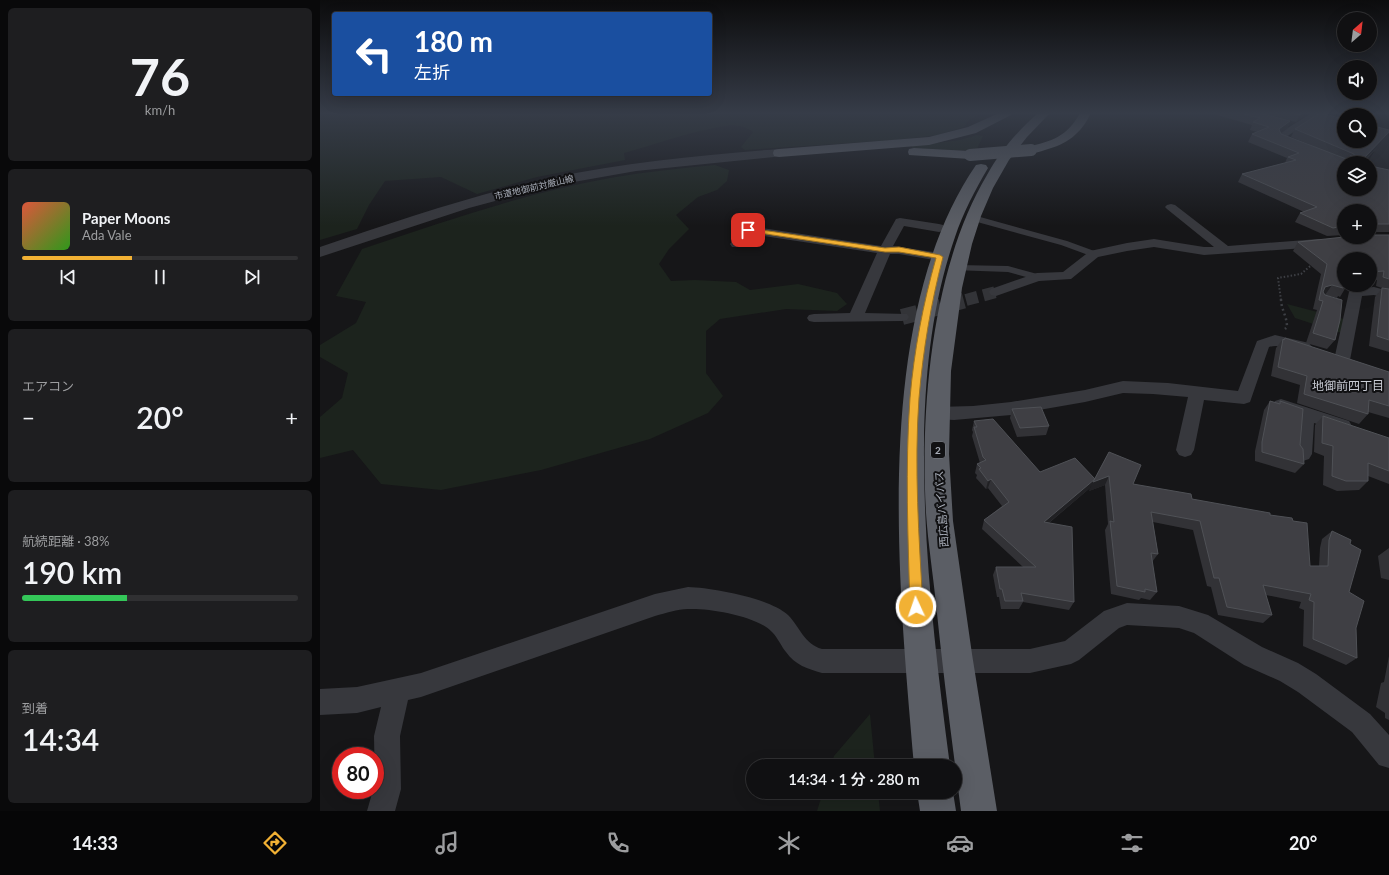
<!DOCTYPE html>
<html lang="ja">
<head>
<meta charset="utf-8">
<style>
  :root { --surface:#101012; --page:#1e1e20; --text:#f1f3f6; --muted:#9c9d9f; --line:#303032; --accent:#f2b134 }
  body { margin:0; font-family:Lato,"Noto Sans JP",sans-serif; background:var(--page); color:var(--text); height:100vh; display:flex; flex-direction:column; font-size:15px; white-space:nowrap }
  * { box-sizing:border-box; margin:0 }
  p { font-size:13px; color:var(--muted) }
  .icon { flex:none; width:22px; height:22px; fill:none; stroke:currentColor; stroke-width:2; stroke-linecap:round; stroke-linejoin:round }
  .map { position:relative; flex:1; overflow:hidden }
  .side { display:flex; flex-direction:column; gap:8px; padding:8px; background:#09090a; width:320px }
  .side>* { flex:none }
  .guide { position:absolute; left:12px; top:12px; width:380px; height:84px; border-radius:4px; box-shadow:0 4px 16px #0002,0 0 0 1px var(--line); background:#1a4fa0; color:#fff; overflow:hidden }
  .needle { width:26px; rotate:28deg }
  .tools { position:absolute; left:1017px; top:12px; display:grid; gap:8px }
  .tools a { display:grid; place-items:center; width:40px; height:40px; border-radius:50%; background:var(--surface); box-shadow:0 4px 16px #0002,0 0 0 1px var(--line); font-size:20px }
  .speed { position:absolute; left:12px; top:747px; display:flex; gap:8px; font-size:20px; font-weight:700; text-align:center }
  .speed>* { display:grid; place-content:center; width:52px; height:52px; border-radius:50%; background:var(--surface); box-shadow:0 4px 16px #0002,0 0 0 1px var(--line); line-height:1 }
  .speed .limit { border:6px solid #d22; background:#fff; color:#111 }
  .pin { position:absolute; display:grid; place-items:center; width:34px; height:34px; color:#fff; margin:-17px; border-radius:8px; box-shadow:0 2px 6px #0006 }
  .me { position:absolute; width:44px; margin:-22px; rotate:357deg; stroke-linejoin:round; filter:drop-shadow(0 0 3px #0008) }
  .turn { display:flex; align-items:center; gap:14px; height:84px; padding:0 16px; font-size:18px }
  .turn .icon { width:52px; height:52px; stroke-width:2.5 }
  .turn b { display:block; font-size:28px; line-height:34px }
  .big { font-size:30px; font-weight:600; line-height:1.1 }
  .side .card { flex:1; display:flex; flex-direction:column; justify-content:center; gap:6px; min-width:0; padding:0 14px; border-radius:6px; background:var(--page) }
  .side .dial { align-items:center; gap:0 }
  .dial b { font-size:52px; line-height:1 }
  .song { display:flex; align-items:center; gap:12px }
  .cover { width:48px; height:48px; border-radius:6px; background:linear-gradient(135deg,hsl(10 70% 55%),hsl(110 70% 35%)) }
  .played { height:4px; border-radius:2px; background:linear-gradient(90deg,var(--accent) 40%,var(--line) 40%) }
  .keys { display:flex; justify-content:space-around; direction:ltr }
  .heat { display:flex; justify-content:space-between; align-items:center; font-size:22px; direction:ltr }
  .charge { height:6px; border-radius:3px; background:linear-gradient(90deg,#34c759 38%,var(--line) 0) }
  .trip { position:absolute; left:426px; top:759px; width:216px; height:40px; border-radius:20px; background:var(--surface); box-shadow:0 4px 16px #0002,0 0 0 1px var(--line); font-weight:600; line-height:40px; text-align:center }
  .tabs { display:flex; height:64px; justify-content:space-around; align-items:center; background:#060607; color:var(--muted) }
  .tabs .icon { width:28px; height:28px }
  .tabs .active { color:var(--accent) }
  .tabs b { font-size:18px; color:var(--text) }
  main { display:flex; flex:1; min-height:0 }
  .map>svg:first-child { display:block }
  .built { fill:#222225 }
  .green { fill:#1c231d }
  .lines { fill:none; stroke-linecap:round; stroke-linejoin:round }
  .minor-tunnel-far1 { stroke:#333438; stroke-width:12; stroke-dasharray:12 6; stroke-linecap:butt }
  .minor-tunnel { stroke:#333438; stroke-width:16; stroke-dasharray:16 8; stroke-linecap:butt }
  .path-far1 { stroke:#3d3f44; stroke-width:2; stroke-dasharray:1.5 2; stroke-linecap:butt }
  .path { stroke:#3d3f44; stroke-width:2.5; stroke-dasharray:2 3; stroke-linecap:butt }
  .service { fill:#37383d; fill-rule:evenodd }
  .pedestrian { fill:#37383d; fill-rule:evenodd }
  .minor { fill:#37383d; fill-rule:evenodd }
  .tertiary { fill:#37383d; fill-rule:evenodd }
  .trunk { fill:#5b5e65; fill-rule:evenodd }
  .trunk-bridge { stroke:#5b5e65; stroke-width:12 }
  .wall { fill:#323236 }
  .shaded-wall { fill:#212124 }
  .building { fill:#3f3f44; stroke:#4f5156 }
  .route { fill:#f2b134; stroke:#9d7322 }
  .labels { text-anchor:middle; dominant-baseline:central; stroke-width:4; stroke-linejoin:round; paint-order:stroke }
  .far-street-label { font-size:9px; fill:#a8adb8; stroke:#111113 }
  .shield { fill:#111113; stroke:#7b7e86; stroke-width:1 }
  .shield-label { font-size:10px; font-weight:bold; fill:#a8adb8 }
  .street-label { font-size:11px; fill:#a8adb8; stroke:#111113 }
  .neighbourhood-label { font-size:12px; fill:#c9ccd4; stroke:#111113 }
</style>
</head>
<body>
<main>
<section class="side">
<div class="card dial"><b>76</b><p>km/h</p></div>
<div class="card">
<div class="song"><i class="cover"></i><div><b>Paper Moons</b><p>Ada Vale</p></div></div>
<div class="played"></div>
<div class="keys"><svg class="icon" aria-label="previous" viewBox="0 0 24 24"><path d="M18 5L8 12l10 7zM5 5v14"/></svg><svg class="icon" aria-label="pause" viewBox="0 0 24 24"><path d="M8 5v14M16 5v14"/></svg><svg class="icon" aria-label="next" viewBox="0 0 24 24"><path d="M6 5l10 7-10 7zM19 5v14"/></svg></div>
</div>
<div class="card"><p>エアコン</p>
<div class="heat"><a>−</a><b class="big">20°</b><a>+</a></div>
</div>
<div class="card"><p>航続距離 · 38%</p><b class="big">190 km</b><div class="charge"></div></div>
<div class="card"><p>到着</p><b class="big">14:34</b></div>
</section>
<div class="map">
<svg width="1069" height="811" viewBox="0 0 1069 811">
  <rect width="100%" height="100%" fill="#161618"/>
  <path class="built" d="M1050 131 1069 136V173L1050 169V163H1047L1054 152 1021 143 1050 141Z"/>
  <path class="green" d="M0 113H664L649 120 644 127 618 135 575 140 425 150 421 147 433 132C426 127 415 124 406 126 372 131 337 144 304 153L305 160 217 177 157 194 121 177 65 181 49 205 37 229 0 240Z
    M657 135 663 136 657 149 654 151 592 148V146L640 140Z
    M395 165 409 170 407 181 397 190 378 197 356 215 369 229 349 249 339 264 351 281 375 280 416 282 430 290 478 284 517 293 527 304 517 311 466 309 400 319 386 331V373L403 396 388 413 330 439 221 470 121 490 61 484 33 450 0 458V417L22 398 28 373 0 357V345L36 323 46 302 16 296 42 249C123 222 205 193 290 178 325 172 360 168 395 165Z
    M967 304 1024 319 1021 333 975 318Z
    M550 714 555 766H511L514 756Z
    M503 792H558L560 811H497Z"/>
  <g class="lines">
    <path class="minor-tunnel-far1" d="M646 300 676 292"/>
    <path class="minor-tunnel" d="M582 317 650 299"/>
    <path class="path-far1" d="M961 300 958 278 981 274 989 267 994 265"/>
    <path class="path" d="M961 299C961 309 967 316 967 327L965 329"/>
    <path class="service" d="M1059 113H1069V115Z"/>
    <path class="pedestrian" d="M653 215 747 241 777 252 779 254 777 256H771L741 245 650 220 649 218 650 216Z
      M637 265 688 266 721 275 722 277 717 280 688 272 633 270 632 268Z"/>
    <path class="minor" d="M992 113H1002L966 137 981 142 983 144 981 146C973 148 961 143 956 136L958 134Z
      M851 204 855 205 908 246 999 239 1003 240 1005 243 1003 246 999 247 884 255 834 247 807 251 778 257 751 279 719 281 676 296 671 295 669 292 671 289 717 273 743 272 770 251 807 243 834 239 884 247H894L847 209 845 207 847 205Z
      M580 218 619 224 623 225 625 228 623 231 619 232 584 226 573 246 620 253 625 254 626 257 625 260 620 261 579 254H570L545 313 587 314 589 317 587 320 582 321 494 322 489 321 487 318 489 315 494 314 530 313 557 253 431 234 420 247H412L410 244 424 227 428 226 561 246 576 219Z
      M1054 287 1069 291V299L1054 295 1042 296 1030 360 1028 364 1022 365 1016 364 1014 360 1029 292 1031 289Z
      M955 335 989 343 992 347 989 351C976 354 963 343 949 347L930 402 924 404 884 400 874 450 871 455 865 457 859 455 856 450 868 397 833 394 803 393 765 402 691 415 634 420 617 419 611 417 608 413 611 409 617 407 653 406 691 402 765 390 803 381 848 383 918 391 937 341Z
      M961 399 1029 421 1032 426 1029 431 1023 433 994 423 992 454 989 459 983 461 977 459 974 454 977 417 955 409 953 405 955 401Z
      M368 587C394 588 449 598 468 615 480 627 484 644 502 649H710L745 641 784 611 807 603 859 606 888 615 942 647 978 663 996 674 1050 714 1069 735V768L1059 765 1032 732 978 692 960 681 924 665 874 633 859 628 807 625 799 628 759 660 751 664 710 673H502C488 669 475 665 466 652 461 646 458 638 452 632 437 616 390 608 368 609 357 609 346 613 335 616L101 697 88 700 80 736 81 789 75 811H47L53 790H55L54 736 61 707 37 713 0 715V689L37 687 101 673 335 594Z"/>
    <path class="tertiary" d="M459 149 463 150 465 153 463 156 316 171 231 186 149 208 0 257V247C76 221 153 195 231 178 306 162 383 155 459 149Z"/>
    <path class="trunk" d="M679 113H693L691 115 656 133 609 145 459 157 454 156 453 153 454 150 459 149 609 137 648 127Z
      M718 113H730L707 137 689 160 673 188 661 216 652 244 642 288 631 371 629 454 633 521 652 654 677 811H641C632 742 623 673 616 604 613 574 608 543 606 513 600 407 612 267 667 175 680 151 698 131 718 113Z
      M760 113H771C761 134 747 144 725 150 719 152 713 154 707 153L705 150 707 147C732 141 747 137 760 113Z
      M594 148 650 151 655 152 656 155 655 158 650 159 589 155 588 152 589 149Z
      M661 164 666 165 668 168C655 190 643 213 635 237 612 303 605 373 604 442 603 551 616 659 630 766H594C579 587 550 320 656 165Z
      M597 792H633L636 811H600Z"/>
    <path class="trunk-bridge" d="M650 155 711 150"/>
  </g>
  <path class="wall" d="M890 113H985L983 117 976 122 953 116 970 121 967 129 961 133V134L993 146 971 137 975 129 1069 130V133L1066 138 1043 163 1055 167 1069 170V232H1051L1050 233V211H1024V235L1007 236 975 222 980 213 984 212 918 182 922 174 965 163 967 158 928 142 932 134 937 132 930 130 932 125Z
    M1069 235V352L1049 346 1055 297 1062 288 1056 286 1057 280 1050 281V259H1024L1026 287 1020 297 1018 296 1017 298 1005 295 1015 340 1007 349 986 343 997 310 993 309 1001 274 973 251 978 242Z
    M965 338 1069 372V418L1048 412V414L1039 424 977 403 980 385 951 376 956 348 963 339H964Z
    M950 401 958 404 960 401 980 445 984 464 975 473 935 461V451L944 410Z
    M692 409 729 426 726 435 697 437 690 418Z
    M1003 416 1069 438V484L1048 476V481L1039 490 1017 491 1003 485 1004 456 994 452 995 425Z
    M654 421 720 472 770 488 729 523 754 602 749 610 703 602 699 609H681L679 597H677L673 575 676 567H703L662 529 664 520 682 506 668 488 666 489 656 478 657 475 655 473 657 464 660 463 652 436 653 432 652 430Z
    M789 452 813 484 872 499 950 515 990 566H999L1000 548 1002 539 1012 531 1030 544 1029 592 1036 628 1037 658 1026 665 983 646 984 610 979 608 981 602 946 595 952 615 943 623 898 615 891 587 887 586 873 530 833 522 838 554 832 562 837 592 830 600 821 598 819 600 791 594 785 530 788 524 785 485 769 491Z
    M1069 548V580L1061 578 1058 556Z
    M1069 656V720L1065 718V713L1056 707 1061 683 1064 682Z"/>
  <path class="shaded-wall" d="M983 113H985L983 117 976 122 980 115Z
    M970 121 967 129 955 137 959 129Z
    M1069 132 1066 138 1042 163H1040Z
    M1012 285 1005 295 1000 296 1005 287Z
    M789 476 785 485 769 491 773 482Z
    M671 479 668 488 666 489 668 481Z
    M775 479 770 488 720 530 724 522Z"/>
  <path class="building" d="M920 113H939L970 121 959 129 961 134 1029 160 1030 156H1034V154L975 129 1000 113 1024 119V141H1050V125L1069 130V132L1040 162 1045 163H1024V189H1050V164L1054 165 1055 167 1069 170V224H1056L1055 227H1050V211H1024V226L1013 228 980 213 997 207 922 174 976 160 968 157 979 153 932 134 949 127 933 122 940 118Z
    M971 113H983L980 115Z
    M1050 235H1069V279L1063 277 1064 271 1050 272V259H1024V285H1027L1026 287H1024L1023 288 1012 285 1005 287 1003 292 1005 295 1022 300 1020 320 1015 340 993 333 1003 301 999 300 1007 264 978 242 1024 237H1050Z
    M1062 288 1069 289V340L1057 336Z
    M965 338 1069 372V406L1049 400 1048 414 984 394 987 376 958 367 963 339 964 340Z
    M950 401 960 404V401L983 409 980 445 983 449 984 464 942 452V442Z
    M721 407 729 426 700 428 692 409Z
    M1003 416 1069 438V471L1048 463V481H1026L1012 476 1013 446 1002 443Z
    M673 419 720 472 755 458 775 479 724 522 752 527 754 602 701 593 703 601H685L682 589H680L676 567H716L664 520 689 502 671 479 668 481 659 469 661 468 657 464 666 460 663 457 654 427H657L654 421Z
    M789 452 821 465 813 484 871 494 872 499 950 513V515L972 518 973 521 987 523 990 566H1008L1009 540 1012 531 1031 540 1030 544 1041 550 1029 592 1044 601 1036 628 1037 658 993 639 994 602 989 600 991 594 943 585 952 615 907 607 899 578H894L880 521 831 512 838 554 831 553 837 592 825 589V592L797 586 790 521 794 522 789 476 773 482Z"/>
  <linearGradient id="sky" x2="0" y2="1"><stop stop-color="#0c0c0d"/><stop offset="0.5" stop-color="#363c48"/><stop offset="1" stop-color="#363c48" stop-opacity="0"/></linearGradient>
  <rect width="1069" height="226" fill="url(#sky)"/>
  <path class="route" d="M428 228 565 248 579 247 620 255 623 257C611 303 603 350 599 398 594 467 599 538 603 607L601 611 596 613 592 611 590 607C588 538 585 468 590 398 594 351 603 304 616 258L579 252H565L426 231V229Z"/>
  <g class="labels">
    <g class="far-street-label">
      <text transform="translate(214 187) rotate(-13)">市道地御前対厳山線</text>
    </g>
    <rect class="shield" x="611" y="442" width="14" height="16" rx="3"/>
    <g class="shield-label">
      <text x="618" y="450">2</text>
    </g>
    <g class="street-label">
      <text transform="translate(621 509) rotate(-94)">西広島バイパス</text>
    </g>
    <g class="neighbourhood-label">
      <text x="1028" y="385">地御前四丁目</text>
    </g>
  </g>
</svg>
<div class="tools">
<a><svg class="needle" viewBox="-14 -14 28 28"><path d="M0-13l5 13h-10z" fill="#e53935"/><path d="M0 13l5-13h-10z" fill="#9c9d9f"/></svg></a>
<a><svg class="icon" aria-label="sound" viewBox="0 0 24 24"><path d="M4 9h4l5-4v14l-5-4H4zM17 9q2 3 0 6"/></svg></a>
<a><svg class="icon" aria-label="search" viewBox="0 0 24 24"><circle cx="10" cy="10" r="6"/><path d="M15 15l6 6"/></svg></a>
<a><svg class="icon" aria-label="layers" viewBox="0 0 24 24"><path d="M12 4l9 5-9 5-9-5zM3 14l9 5 9-5"/></svg></a>
<a>+</a>
<a>−</a>
</div>
<div class="speed"><div class="limit">80</div></div>
<div class="pin" style="left:428px;top:230px;background:#d93025"><svg class="icon" aria-label="arrive" viewBox="0 0 24 24"><path d="M6 21V4h12l-3 4 3 4H6"/></svg></div>
<svg class="me" style="left:596px;top:607px" viewBox="-20 -20 40 40"><circle r="17" fill="#f2b134" stroke="#fff" stroke-width="3"/><path d="M0-11L8 9 0 5-8 9z" fill="#fff"/></svg>
<div class="trip">14:34 · 1 分 · 280 m</div>
<div class="guide">
<div class="turn"><svg class="icon" aria-label="left" viewBox="0 0 24 24"><path d="M17 20v-9H6M10 6l-5 5 5 5"/></svg><div><b>180 m</b>左折</div></div>
</div>
</div>
</main>
<nav class="tabs">
<b>14:33</b>
<svg class="icon active" aria-label="directions" viewBox="0 0 24 24"><path d="M12 3l9 9-9 9-9-9zM9 14v-3h6M13 9l2 2-2 2"/></svg>
<svg class="icon" aria-label="music" viewBox="0 0 24 24"><path d="M9 18V5l10-2v13"/><circle cx="6" cy="18" r="3"/><circle cx="16" cy="16" r="3"/></svg>
<svg class="icon" aria-label="phone" viewBox="0 0 24 24"><path d="M5 4h4l2 5-3 2q2 4 5 5l2-3 5 2v4C11 20 4 13 5 4z"/></svg>
<svg class="icon" aria-label="climate" viewBox="0 0 24 24"><path d="M12 3v18M4 7l16 10M4 17L20 7"/></svg>
<svg class="icon" aria-label="car" viewBox="0 0 24 24"><path d="M5 17H2v-5l4-1 3-4h7l3 4 3 1v5h-3M9 17h6M6 11h13"/><circle cx="7" cy="17" r="2"/><circle cx="17" cy="17" r="2"/></svg>
<svg class="icon" aria-label="filters" viewBox="0 0 24 24"><path d="M4 7h16M4 17h16"/><circle cx="9" cy="7" r="2"/><circle cx="15" cy="17" r="2"/></svg>
<b>20°</b>
</nav>
</body>
</html>
